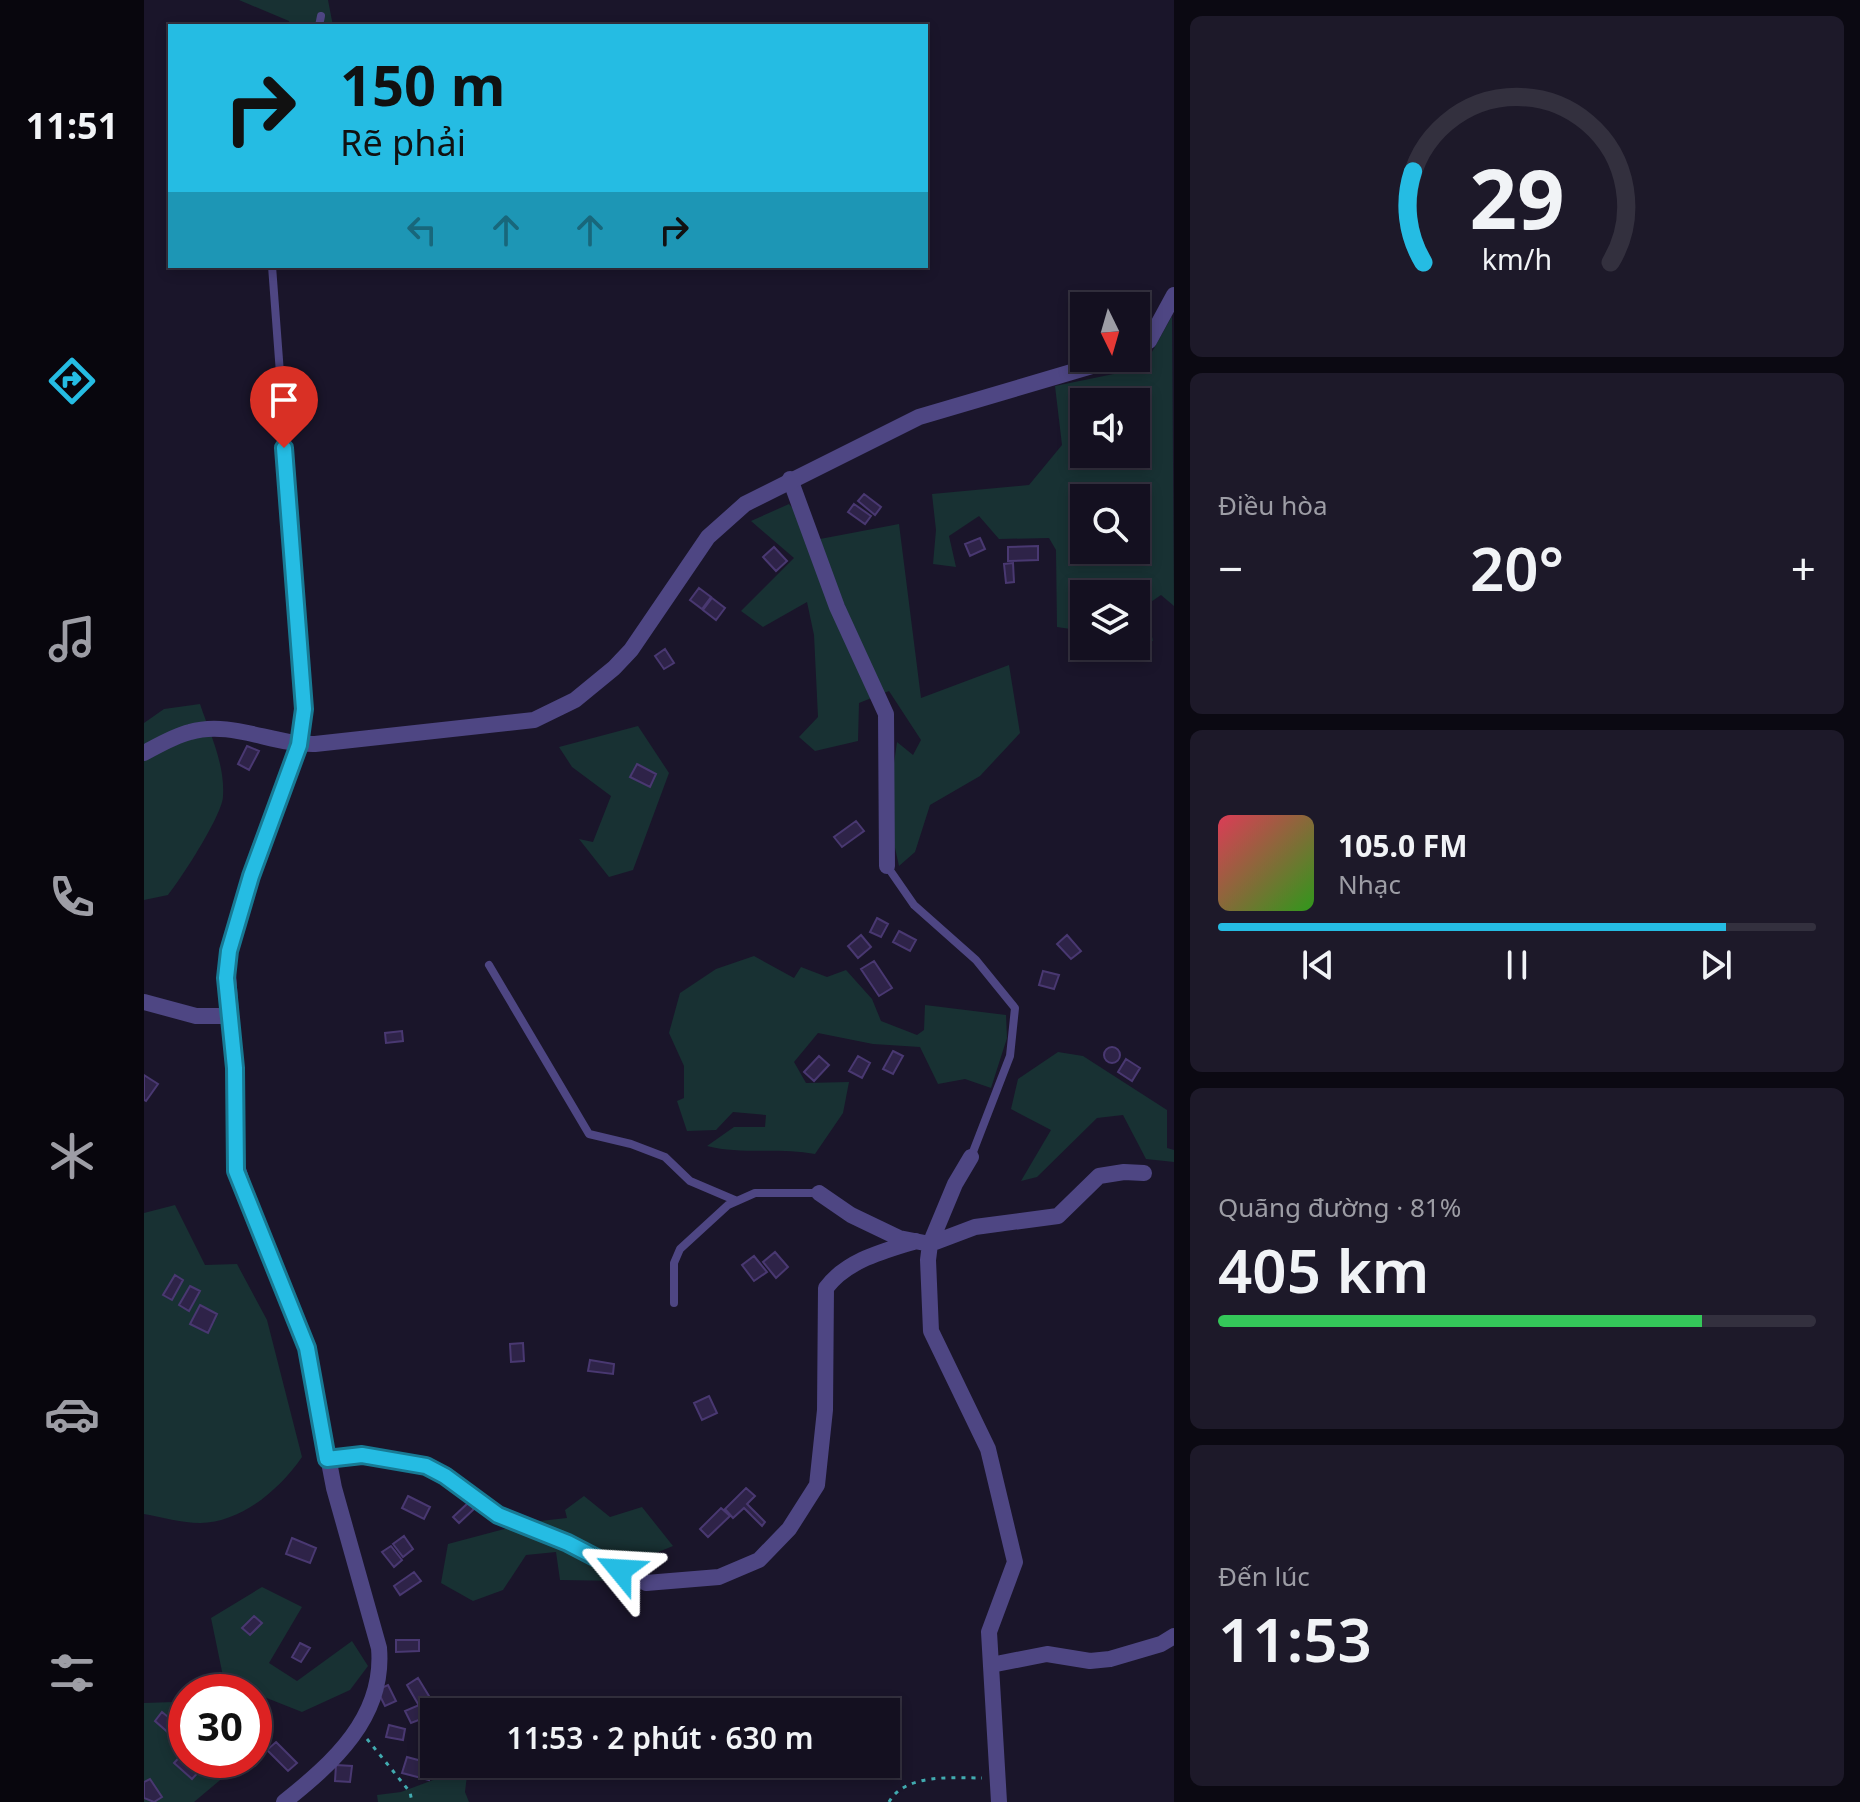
<!DOCTYPE html>
<html lang="vi">
<head>
<meta charset="utf-8">
<style>
  :root { --surface:#141020; --page:#1d1929; --text:#f1f3f6; --muted:#9d9da5; --line:#33303e; --accent:#25bce3 }
  body { margin:0; font-family:"Noto Sans",sans-serif; background:var(--page); color:var(--text); height:100vh; display:flex; flex-direction:column; font-size:30px; white-space:nowrap }
  * { box-sizing:border-box; margin:0 }
  p { font-size:26px; color:var(--muted) }
  .icon { flex:none; width:44px; height:44px; fill:none; stroke:currentColor; stroke-width:2; stroke-linecap:round; stroke-linejoin:round }
  .map { position:relative; flex:1; overflow:hidden }
  .sheet { display:flex; flex-direction:column; gap:16px; padding:16px; background:#0b0912; width:686px }
  .sheet>* { flex:none }
  .guide { position:absolute; left:24px; top:24px; width:760px; height:244px; border-radius:0px; box-shadow:0 4px 12px #0003,0 0 0 2px var(--line); background:#25bce3; color:#111; overflow:hidden }
  .needle { width:52px; rotate:175deg }
  .buttons { position:absolute; left:926px; top:292px; display:grid; gap:16px }
  .buttons a { display:grid; place-items:center; width:80px; height:80px; border-radius:0px; background:var(--surface); box-shadow:0 4px 12px #0003,0 0 0 2px var(--line); font-size:40px }
  .speed { position:absolute; left:24px; top:1674px; display:flex; gap:16px; font-size:40px; font-weight:700; text-align:center }
  .speed>* { display:grid; place-content:center; width:104px; height:104px; border-radius:50%; background:var(--surface); box-shadow:0 4px 12px #0003,0 0 0 2px var(--line); line-height:1 }
  .speed .limit { border:12px solid #d22; background:#fff; color:#111 }
  .pin { position:absolute; display:grid; place-items:center; width:68px; height:68px; color:#fff; margin:-82px -34px; border-radius:50% 50% 50% 0; rotate:-45deg; box-shadow:0 0 8px #0007 }
  .pin .icon { rotate:45deg }
  .me { position:absolute; width:88px; margin:-44px; rotate:297deg; stroke-linejoin:round; filter:drop-shadow(0 0 6px #0008) }
  .turn { display:flex; align-items:center; gap:28px; height:168px; padding:0 40px; font-size:36px }
  .turn .icon { width:104px; height:104px; stroke-width:2.5 }
  .turn b { display:block; font-size:56px; line-height:68px }
  .lanes { display:flex; align-items:center; height:76px; padding:0 40px; background:#0003; justify-content:center; gap:40px; direction:ltr }
  .lanes .off { opacity:.35 }
  .big { font-size:60px; font-weight:600; line-height:1.1 }
  .sheet .card { flex:1; display:flex; flex-direction:column; justify-content:center; gap:12px; min-width:0; padding:0 28px; border-radius:12px; background:var(--page) }
  .sheet .dial { align-items:center; gap:0 }
  .dial svg { height:208px; overflow:visible; fill:none; stroke:var(--line); stroke-width:7; stroke-linecap:round; text-anchor:middle }
  .dial text { fill:var(--text); stroke:none }
  .song { display:flex; align-items:center; gap:24px }
  .cover { width:96px; height:96px; border-radius:12px; background:linear-gradient(135deg,hsl(350 70% 55%),hsl(110 70% 35%)) }
  .played { height:8px; border-radius:4px; background:linear-gradient(90deg,var(--accent) 85%,var(--line) 85%) }
  .keys { display:flex; justify-content:space-around; direction:ltr }
  .heat { display:flex; justify-content:space-between; align-items:center; font-size:44px; direction:ltr }
  .charge { height:12px; border-radius:6px; background:linear-gradient(90deg,#34c759 81%,var(--line) 0) }
  .trip { position:absolute; left:276px; top:1698px; width:480px; height:80px; border-radius:0px; background:var(--surface); box-shadow:0 4px 12px #0003,0 0 0 2px var(--line); font-weight:600; line-height:80px; text-align:center }
  main { display:flex; flex:1; min-height:0 }
  .tabs { display:flex; flex-direction:column; width:144px; justify-content:space-around; align-items:center; background:#08060d; color:var(--muted) }
  .tabs .icon { width:56px; height:56px }
  .tabs .current { color:var(--accent) }
  .tabs b { font-size:36px; color:var(--text) }
  .map>svg:first-child { display:block }
  .green { fill:#183133; fill-rule:evenodd }
  .building { fill:#2e2348; stroke:#493871; stroke-width:2 }
  .lines { fill:none; stroke-linecap:round; stroke-linejoin:round }
  .path { stroke:#41aaaf; stroke-width:3; stroke-dasharray:4 6; stroke-linecap:butt }
  .service { stroke:#4e4683; stroke-width:8 }
  .minor { stroke:#4e4683; stroke-width:16 }
  .tertiary { stroke:#4e4683; stroke-width:16 }
  .route-casing { stroke:#187a94; stroke-width:20 }
  .route { stroke:#25bce3; stroke-width:14 }
</style>
</head>
<body>
<main>
<nav class="tabs">
<b>11:51</b>
<svg class="icon current" aria-label="directions" viewBox="0 0 24 24"><path d="M12 3l9 9-9 9-9-9zM9 14v-3h6M13 9l2 2-2 2"/></svg>
<svg class="icon" aria-label="music" viewBox="0 0 24 24"><path d="M9 18V5l10-2v13"/><circle cx="6" cy="18" r="3"/><circle cx="16" cy="16" r="3"/></svg>
<svg class="icon" aria-label="phone" viewBox="0 0 24 24"><path d="M5 4h4l2 5-3 2q2 4 5 5l2-3 5 2v4C11 20 4 13 5 4z"/></svg>
<svg class="icon" aria-label="climate" viewBox="0 0 24 24"><path d="M12 3v18M4 7l16 10M4 17L20 7"/></svg>
<svg class="icon" aria-label="car" viewBox="0 0 24 24"><path d="M5 17H2v-5l4-1 3-4h7l3 4 3 1v5h-3M9 17h6M6 11h13"/><circle cx="7" cy="17" r="2"/><circle cx="17" cy="17" r="2"/></svg>
<svg class="icon" aria-label="filters" viewBox="0 0 24 24"><path d="M4 7h16M4 17h16"/><circle cx="9" cy="7" r="2"/><circle cx="15" cy="17" r="2"/></svg>
</nav>
<div class="map">
<svg width="1030" height="1802" viewBox="0 0 1030 1802">
  <rect width="100%" height="100%" fill="#1a152a"/>
  <path class="green" d="M95 0H184L189 26H146L145 21Z
    M1028 316 1030 606 1017 595 1001 606 1009 641 992 638V594H940V631L913 627 912 550 905 538 855 539 835 516 805 536 812 567 789 564 792 530 788 494 885 485 918 445 911 386 999 368ZM992 402V454H940V402ZM992 498V550H940V498Z
    M645 504 676 539 755 524 777 698 865 665 876 733 836 776 786 805 771 852 755 866 743 812 753 742 769 755 777 740 745 691 715 703 714 741 671 751 655 737 674 717 670 635 663 602 619 627 597 611 650 558 607 521Z
    M56 704C66 734 81 764 79 796 79 814 37 879 24 895L0 900V723L20 709Z
    M494 726 525 773 489 870 465 877 435 839 449 842 467 796 428 767 415 747Z
    M610 956 650 978 657 967 683 977 702 970 728 999 737 1021 773 1035 780 1030 781 1005 862 1015 863 1038 847 1088 821 1079 794 1084 776 1047 729 1044 674 1033 650 1062 662 1083 705 1082 699 1113 671 1154C635 1147 598 1155 563 1146L590 1127H621L622 1115 589 1112 572 1130 543 1131 533 1101 540 1098V1066L525 1033 536 993 572 969Z
    M914 1052 939 1056 1023 1110V1148L1030 1150V1162L1002 1159 979 1115 953 1118 893 1177 877 1181 907 1130 867 1109 874 1079Z
    M31 1205 61 1265 93 1264 123 1320 158 1457C135 1490 98 1522 56 1523 38 1523 18 1517 0 1514V1213Z
    M440 1496 466 1517 498 1507 529 1546 490 1562 481 1581 416 1580 412 1552 382 1555 359 1590 329 1601 297 1583 304 1544 387 1522 423 1518 421 1510Z
    M118 1587 158 1607 125 1663 153 1681 208 1641 224 1666 206 1690 158 1712 80 1681 67 1618Z
    M30 1702 42 1708V1760H100L50 1802H0V1703Z
    M324 1767 321 1792 325 1802H234L233 1795 257 1792Z"/>
  <path class="building" d="M720 494 737 507 731 515 714 501Z
    M710 504 727 516 721 524 704 512Z
    M836 538 841 549 826 556 821 544Z
    M894 546V560L864 561V547Z
    M630 547 643 561 632 571 619 557Z
    M869 563 870 582 862 583 860 564Z
    M555 588 567 597 558 609 546 600Z
    M568 598 581 608 572 620 559 610Z
    M521 649 530 663 520 669 511 656Z
    M103 746 115 751 105 770 94 764Z
    M493 764 512 774 506 787 486 777Z
    M712 821 720 831 698 847 690 837Z
    M733 918 744 924 737 937 726 932Z
    M755 931 772 940 766 951 749 942Z
    M717 935 727 947 714 958 704 946Z
    M923 935 937 951 927 959 913 944Z
    M730 961 748 988 735 996 717 969Z
    M899 971 915 975 910 989 895 985Z
    M258 1031 259 1041 242 1043 241 1033Z
    M960 1055a8 8 0 1 1 16 0a8 8 0 1 1-16 0Z
    M749 1051 759 1056 749 1074 739 1069Z
    M675 1056 685 1065 670 1081 660 1072Z
    M714 1056 726 1063 718 1078 705 1071Z
    M982 1059 996 1068 988 1081 974 1072Z
    M0 1075 14 1084 2 1101 0 1100Z
    M631 1252 644 1267 632 1278 619 1262Z
    M610 1256 623 1272 610 1281 598 1265Z
    M31 1275 39 1280 28 1300 19 1295Z
    M46 1286 56 1291 45 1311 35 1305Z
    M56 1305 73 1314 64 1333 46 1324Z
    M379 1343 380 1361 367 1362 366 1344Z
    M446 1360 470 1364 469 1374 444 1371Z
    M565 1396 573 1413 558 1420 550 1403Z
    M602 1488 611 1496 603 1504 621 1522 618 1526 600 1508 589 1518 581 1509Z
    M264 1496 286 1507 280 1519 258 1508Z
    M324 1503 330 1509 315 1523 309 1517Z
    M577 1508 586 1516 564 1537 556 1529Z
    M260 1536 269 1549 259 1557 249 1544Z
    M148 1538 172 1548 166 1563 142 1554Z
    M247 1546 258 1560 250 1567 238 1552Z
    M270 1572 277 1581 256 1595 250 1586Z
    M110 1616 118 1623 106 1635 98 1628Z
    M252 1640H275V1651L252 1652Z
    M156 1643 166 1648 157 1662 148 1657Z
    M274 1678 285 1696 274 1704 263 1685Z
    M244 1685 252 1701 241 1706 233 1690Z
    M275 1705 280 1718 267 1723 261 1711Z
    M18 1712 35 1726 27 1735 11 1721Z
    M118 1714 128 1726 114 1738 110 1721Z
    M245 1725 261 1729 259 1740 242 1737Z
    M132 1742 153 1763 144 1771 123 1750Z
    M42 1750V1760H54L60 1766 48 1779 30 1763Z
    M263 1757 289 1764 285 1780 258 1773Z
    M192 1765 208 1766 206 1782 191 1781Z
    M6 1779 18 1797 10 1802 0 1798V1782Z"/>
  <g class="lines">
    <path class="path" d="M223 1739 266 1792 268 1802
      M745 1802C761 1773 810 1778 838 1778"/>
    <path class="service" d="M175 26 177 16
      M128 266 155 628 160 709 156 744
      M743 866 770 905 832 960 871 1008 866 1056 827 1157
      M345 965 445 1134 487 1144 521 1157 546 1181 593 1201
      M530 1303V1263L536 1249 584 1205 611 1193H675"/>
    <path class="minor" d="M646 479 693 607 742 714 743 866
      M0 1002 52 1016H86
      M827 1157 811 1184 786 1244 784 1260 787 1331 844 1449 871 1562 845 1632 855 1802
      M675 1193 707 1215 755 1238 786 1244 831 1227 914 1216 955 1176 980 1172 1000 1173
      M183 1459 218 1455 282 1466 301 1476 354 1515 424 1543 502 1583 575 1577 615 1560 645 1529 673 1485 681 1410 682 1288C703 1260 740 1251 772 1241
      M847 1665 903 1654 946 1661 966 1659 1017 1644 1030 1636
      M140 1802C189 1763 241 1717 235 1648L190 1488 163 1348 110 1219 90 1157 91 1068 83 961 116 847 155 745"/>
    <path class="tertiary" d="M992 348 1005 341 1030 295
      M0 753C15 745 30 736 46 732 87 720 129 745 171 744L390 720 431 700 470 668 487 650 564 537 601 504 775 417 975 358"/>
  </g>
  <g class="lines">
    <g class="route-casing">
      <path id="route" d="M140 448 160 709 155 745 107 876 85 951 82 978 91 1068 92 1171 163 1348 183 1459 218 1455 282 1466 301 1476 354 1515 424 1543 476 1570"/>
    </g>
    <use href="#route" class="route"/>
  </g>
</svg>
<div class="buttons">
<a><svg class="needle" viewBox="-14 -14 28 28"><path d="M0-13l5 13h-10z" fill="#e53935"/><path d="M0 13l5-13h-10z" fill="#9d9da5"/></svg></a>
<a><svg class="icon" aria-label="sound" viewBox="0 0 24 24"><path d="M4 9h4l5-4v14l-5-4H4zM17 9q2 3 0 6"/></svg></a>
<a><svg class="icon" aria-label="search" viewBox="0 0 24 24"><circle cx="10" cy="10" r="6"/><path d="M15 15l6 6"/></svg></a>
<a><svg class="icon" aria-label="layers" viewBox="0 0 24 24"><path d="M12 4l9 5-9 5-9-5zM3 14l9 5 9-5"/></svg></a>
</div>
<div class="speed"><div class="limit">30</div></div>
<div class="pin" style="left:140px;top:448px;background:#d93025"><svg class="icon" aria-label="arrive" viewBox="0 0 24 24"><path d="M6 21V4h12l-3 4 3 4H6"/></svg></div>
<svg class="me" style="left:476px;top:1570px" viewBox="-20 -20 40 40"><path d="M0-17L14 15 0 8-14 15z" fill="#25bce3" stroke="#fff" stroke-width="4"/></svg>
<div class="trip">11:53 · 2 phút · 630 m</div>
<div class="guide">
<div class="turn"><svg class="icon" aria-label="right" viewBox="0 0 24 24"><path d="M7 20v-9h11M14 6l5 5-5 5"/></svg><div><b>150 m</b>Rẽ phải</div></div>
<div class="lanes"><svg class="icon off" aria-label="left" viewBox="0 0 24 24"><path d="M17 20v-9H6M10 6l-5 5 5 5"/></svg><svg class="icon off" aria-label="ahead" viewBox="0 0 24 24"><path d="M12 20V5M6 11l6-6 6 6"/></svg><svg class="icon off" aria-label="ahead" viewBox="0 0 24 24"><path d="M12 20V5M6 11l6-6 6 6"/></svg><svg class="icon" aria-label="right" viewBox="0 0 24 24"><path d="M7 20v-9h11M14 6l5 5-5 5"/></svg></div>
</div>
</div>
<section class="sheet">
<div class="card dial"><svg viewBox="0 0 100 80">
<path d="M14 69A42 42 0 1 1 86 69"/>
<path d="M14 69A42 42 0 0 1 10 34" stroke="#25bce3"/>
<text x="50" y="56" font-size="32" font-weight="700">29</text>
<text x="50" y="72" font-size="11">km/h</text>
</svg></div>
<div class="card"><p>Điều hòa</p>
<div class="heat"><a>−</a><b class="big">20°</b><a>+</a></div>
</div>
<div class="card">
<div class="song"><i class="cover"></i><div><b>105.0 FM</b><p>Nhạc</p></div></div>
<div class="played"></div>
<div class="keys"><svg class="icon" aria-label="previous" viewBox="0 0 24 24"><path d="M18 5L8 12l10 7zM5 5v14"/></svg><svg class="icon" aria-label="pause" viewBox="0 0 24 24"><path d="M8 5v14M16 5v14"/></svg><svg class="icon" aria-label="next" viewBox="0 0 24 24"><path d="M6 5l10 7-10 7zM19 5v14"/></svg></div>
</div>
<div class="card"><p>Quãng đường · 81%</p><b class="big">405 km</b><div class="charge"></div></div>
<div class="card"><p>Đến lúc</p><b class="big">11:53</b></div>
</section>
</main>
</body>
</html>
